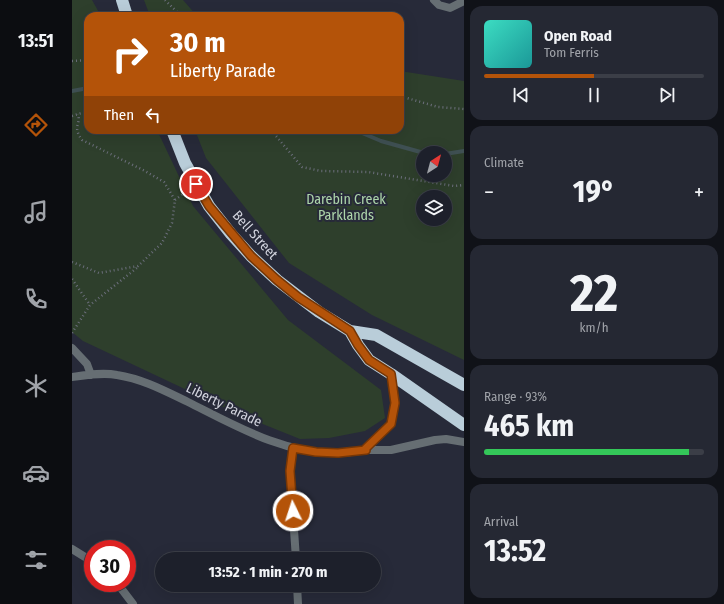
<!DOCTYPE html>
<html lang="en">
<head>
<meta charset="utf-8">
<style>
  :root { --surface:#1d202b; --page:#252833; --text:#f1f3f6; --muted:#a0a3a9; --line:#3b3e47; --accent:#b45309 }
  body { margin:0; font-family:"Fira Sans Condensed",sans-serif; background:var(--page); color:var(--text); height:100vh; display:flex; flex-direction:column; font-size:15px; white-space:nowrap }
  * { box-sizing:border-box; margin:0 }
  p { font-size:13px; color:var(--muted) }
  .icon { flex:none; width:22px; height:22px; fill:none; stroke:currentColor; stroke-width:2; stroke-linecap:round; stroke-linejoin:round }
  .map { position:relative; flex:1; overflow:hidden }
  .details { display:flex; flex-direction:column; gap:6px; padding:6px; background:#101218; width:260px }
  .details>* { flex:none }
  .guide { position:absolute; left:12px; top:12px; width:320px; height:122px; border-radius:12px; box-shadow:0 4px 16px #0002,0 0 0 1px var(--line); background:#b45309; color:#fff; overflow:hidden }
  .needle { width:26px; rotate:36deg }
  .buttons { position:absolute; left:344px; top:146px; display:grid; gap:8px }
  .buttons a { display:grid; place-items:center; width:36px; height:36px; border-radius:50%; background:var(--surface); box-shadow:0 4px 16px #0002,0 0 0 1px var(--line); font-size:20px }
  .speed { position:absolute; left:12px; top:540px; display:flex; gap:8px; font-size:20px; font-weight:700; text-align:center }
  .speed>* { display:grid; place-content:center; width:52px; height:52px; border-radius:50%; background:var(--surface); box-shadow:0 4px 16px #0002,0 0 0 1px var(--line); line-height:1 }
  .speed .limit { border:6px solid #d22; background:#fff; color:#111 }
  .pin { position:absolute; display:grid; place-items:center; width:34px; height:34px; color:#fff; margin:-17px; border:2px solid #fff; border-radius:50%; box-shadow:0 1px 4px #0007 }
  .me { position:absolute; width:44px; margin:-22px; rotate:356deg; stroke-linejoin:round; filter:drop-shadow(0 0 3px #0008) }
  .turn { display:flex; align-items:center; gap:14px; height:84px; padding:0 20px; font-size:18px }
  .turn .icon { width:52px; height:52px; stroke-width:2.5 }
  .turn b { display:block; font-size:28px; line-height:34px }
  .then { display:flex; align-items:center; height:38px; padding:0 20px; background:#0003; gap:8px; font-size:15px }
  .big { font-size:30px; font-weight:700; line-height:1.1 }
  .details .widget { flex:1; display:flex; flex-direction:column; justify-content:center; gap:6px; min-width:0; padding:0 14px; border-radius:12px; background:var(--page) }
  .details .dial { align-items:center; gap:0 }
  .dial b { font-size:52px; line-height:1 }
  .song { display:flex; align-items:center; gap:12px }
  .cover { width:48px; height:48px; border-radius:6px; background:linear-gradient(135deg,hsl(170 70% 55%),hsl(180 70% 35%)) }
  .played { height:4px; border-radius:2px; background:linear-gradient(90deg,var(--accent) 50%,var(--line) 50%) }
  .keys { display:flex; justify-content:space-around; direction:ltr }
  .heat { display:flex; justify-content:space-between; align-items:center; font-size:22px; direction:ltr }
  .charge { height:6px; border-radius:3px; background:linear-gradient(90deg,#34c759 93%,var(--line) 0) }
  .trip { position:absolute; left:83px; top:552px; width:226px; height:40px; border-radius:20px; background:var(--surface); box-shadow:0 4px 16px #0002,0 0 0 1px var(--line); font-weight:700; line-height:40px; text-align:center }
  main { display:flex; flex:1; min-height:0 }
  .dock { display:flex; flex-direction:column; width:72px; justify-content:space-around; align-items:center; background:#0c0d11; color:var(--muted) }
  .dock .icon { width:28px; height:28px }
  .dock .selected { color:var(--accent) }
  .dock b { font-size:18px; color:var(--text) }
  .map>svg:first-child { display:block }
  .green { fill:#2e3f2c; fill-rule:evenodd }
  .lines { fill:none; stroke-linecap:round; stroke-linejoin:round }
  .stream { stroke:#3f5053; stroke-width:4 }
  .path { stroke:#6c6f7c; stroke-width:2.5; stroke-dasharray:1 3; stroke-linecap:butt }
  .street { stroke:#666e73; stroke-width:8 }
  .highway { stroke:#b9cdd9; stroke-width:12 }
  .route-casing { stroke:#753606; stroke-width:10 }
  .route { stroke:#b45309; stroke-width:7 }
  .labels { text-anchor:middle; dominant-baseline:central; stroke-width:4; stroke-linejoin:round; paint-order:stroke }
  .park-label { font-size:14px; fill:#add5aa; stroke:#272a39 }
  .street-label { font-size:14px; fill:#d2d4de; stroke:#272a39 }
</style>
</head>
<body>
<main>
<nav class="dock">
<b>13:51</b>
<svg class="icon selected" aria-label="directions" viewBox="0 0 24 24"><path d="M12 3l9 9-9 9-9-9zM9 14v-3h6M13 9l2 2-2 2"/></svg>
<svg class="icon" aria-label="music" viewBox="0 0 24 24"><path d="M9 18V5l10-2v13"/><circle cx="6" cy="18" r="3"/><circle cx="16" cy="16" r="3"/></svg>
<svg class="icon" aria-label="phone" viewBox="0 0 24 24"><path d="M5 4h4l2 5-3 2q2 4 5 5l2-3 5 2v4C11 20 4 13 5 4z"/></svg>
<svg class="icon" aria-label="climate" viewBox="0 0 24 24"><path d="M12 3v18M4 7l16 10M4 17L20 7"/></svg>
<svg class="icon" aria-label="car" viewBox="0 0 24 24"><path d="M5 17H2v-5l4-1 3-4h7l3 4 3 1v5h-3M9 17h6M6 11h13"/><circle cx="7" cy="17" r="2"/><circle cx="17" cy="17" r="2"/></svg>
<svg class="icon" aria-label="filters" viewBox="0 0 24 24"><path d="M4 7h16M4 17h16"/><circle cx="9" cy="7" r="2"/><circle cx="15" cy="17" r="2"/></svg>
</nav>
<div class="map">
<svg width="392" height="604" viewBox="0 0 392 604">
  <rect width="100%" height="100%" fill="#272a39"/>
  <path class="green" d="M0 0H20L29 16H16V130H85L121 206 216 320 309 390 313 418 293 431 257 438 228 439 168 415 11 341 0 332Z
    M72 0H111L125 16H78Z
    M328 71 392 81V360L300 315 217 263 134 158 123 130H328ZM351 153H373V175H351ZM351 197H373V219H351Z"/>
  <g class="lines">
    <path class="stream" d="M0 91 16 88
      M283 130 309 141 352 153
      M373 154 392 151"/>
    <path class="path" d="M93 0 109 16
      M0 61 16 60
      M328 96 366 107 392 109
      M0 116 16 111
      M199 130 230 167 249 171 296 172 382 186 392 185
      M103 200 112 193
      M0 262 27 273 66 266 90 243 100 223 103 200 92 182 73 171 10 140C0 126 9 125 6 114
      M0 279 18 305
      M0 333 18 305 66 267"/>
    <path class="street" d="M362 0 367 5 378 8 392 1
      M0 348 15 364 19 375
      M0 377C14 375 31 372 45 375 71 379 93 391 116 402 162 425 213 455 267 453 276 453 285 451 294 450
      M221 448 218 471 224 559
      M292 450H319L363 440 374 439 392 442
      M292 450 319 424 323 403 319 374
      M0 549 21 562
      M45 583 61 604
      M225 585 226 604"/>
    <path class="highway" d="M50 0 55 16
      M100 130 113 163 137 206 159 234 179 256 205 280 247 312 278 331 304 335 392 385
      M278 331 286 345 297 360 319 374 392 425"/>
  </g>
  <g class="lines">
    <g class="route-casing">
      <path id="route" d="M124 184 137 206 152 224 179 256 205 280 226 297 278 331 286 345 297 360 319 374 323 403 319 424 292 450H294L266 453 244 452 221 448 218 471 221 511"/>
    </g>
    <use href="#route" class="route"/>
  </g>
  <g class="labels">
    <g class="park-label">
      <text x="274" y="199">Darebin Creek<tspan x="274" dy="16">Parklands</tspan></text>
    </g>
    <g class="street-label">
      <text transform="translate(183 235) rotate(48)">Bell Street</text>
      <text transform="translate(152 405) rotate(26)">Liberty Parade</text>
    </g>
  </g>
</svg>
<div class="buttons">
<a><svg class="needle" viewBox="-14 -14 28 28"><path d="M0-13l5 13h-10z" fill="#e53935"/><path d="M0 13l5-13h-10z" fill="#a0a3a9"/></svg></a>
<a><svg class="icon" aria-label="layers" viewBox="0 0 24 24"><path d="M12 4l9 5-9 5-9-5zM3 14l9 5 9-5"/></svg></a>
</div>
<div class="speed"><div class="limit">30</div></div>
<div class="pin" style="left:124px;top:184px;background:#d93025"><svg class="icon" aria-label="arrive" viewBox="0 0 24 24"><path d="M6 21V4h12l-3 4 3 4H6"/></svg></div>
<svg class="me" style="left:221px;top:511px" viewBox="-20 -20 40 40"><circle r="17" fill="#b45309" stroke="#fff" stroke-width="3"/><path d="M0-11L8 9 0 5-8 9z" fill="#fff"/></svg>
<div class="trip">13:52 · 1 min · 270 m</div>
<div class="guide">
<div class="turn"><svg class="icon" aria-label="right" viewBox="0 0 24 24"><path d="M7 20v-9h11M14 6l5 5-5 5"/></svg><div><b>30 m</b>Liberty Parade</div></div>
<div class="then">Then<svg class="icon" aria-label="left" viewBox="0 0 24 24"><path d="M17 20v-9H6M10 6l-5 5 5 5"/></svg></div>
</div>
</div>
<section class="details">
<div class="widget">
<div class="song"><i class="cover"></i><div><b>Open Road</b><p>Tom Ferris</p></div></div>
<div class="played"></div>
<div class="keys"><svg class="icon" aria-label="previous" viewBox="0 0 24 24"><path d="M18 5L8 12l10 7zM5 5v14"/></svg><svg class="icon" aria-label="pause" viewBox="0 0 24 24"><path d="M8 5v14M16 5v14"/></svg><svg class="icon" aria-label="next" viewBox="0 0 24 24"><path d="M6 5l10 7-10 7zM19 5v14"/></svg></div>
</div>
<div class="widget"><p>Climate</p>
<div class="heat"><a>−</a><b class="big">19°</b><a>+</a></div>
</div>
<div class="widget dial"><b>22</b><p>km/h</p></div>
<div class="widget"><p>Range · 93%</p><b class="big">465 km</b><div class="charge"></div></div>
<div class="widget"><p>Arrival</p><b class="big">13:52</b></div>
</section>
</main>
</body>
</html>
